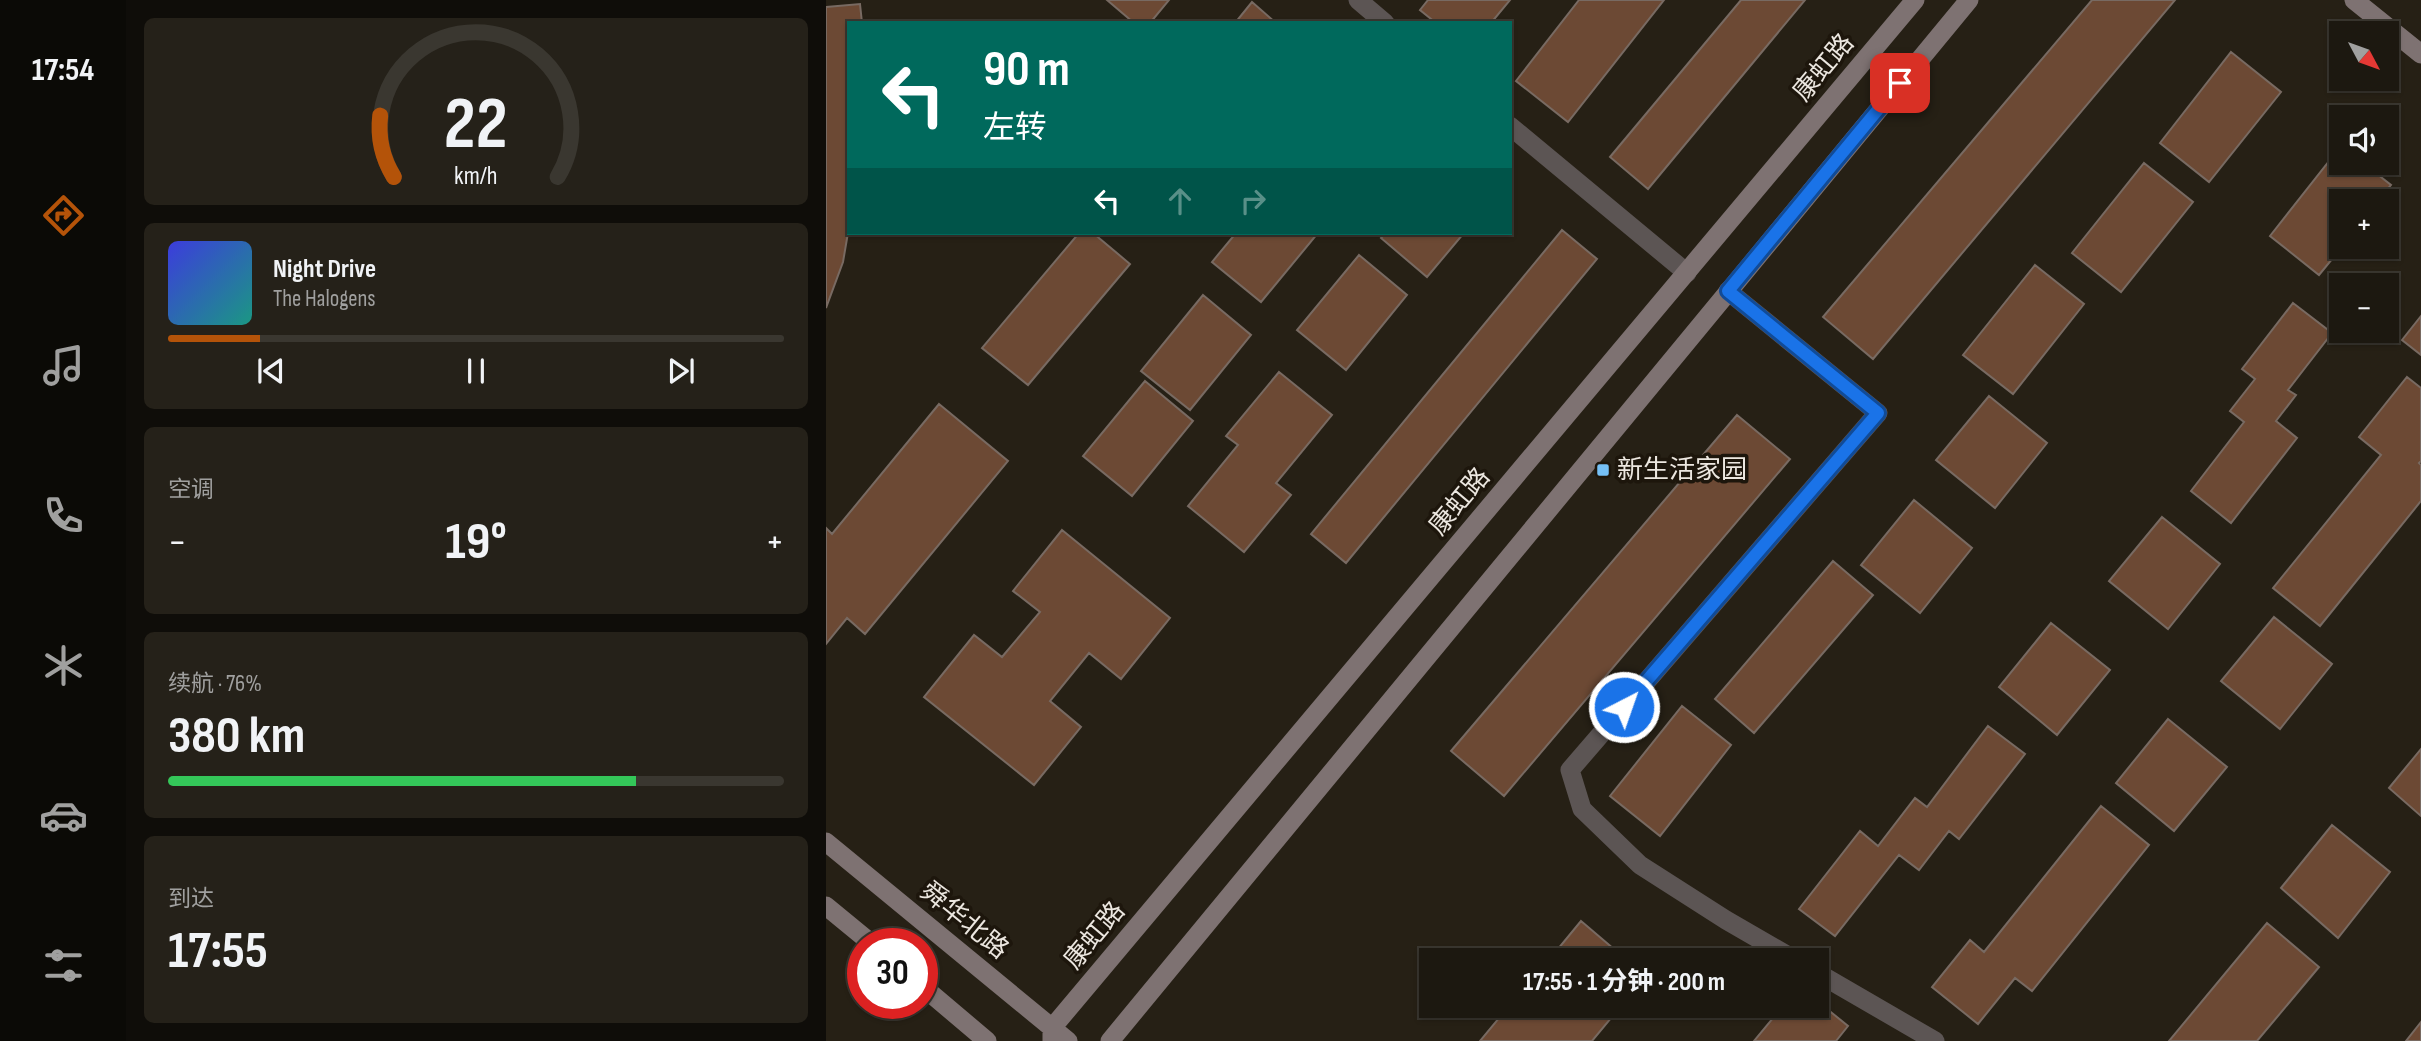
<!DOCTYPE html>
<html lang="zh">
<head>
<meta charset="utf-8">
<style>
  :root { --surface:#1c1810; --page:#252119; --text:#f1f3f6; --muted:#a0a09f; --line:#3a3730; --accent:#b45309 }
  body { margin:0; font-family:"Sofia Sans Condensed","Noto Sans SC",sans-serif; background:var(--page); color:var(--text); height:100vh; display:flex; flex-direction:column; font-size:26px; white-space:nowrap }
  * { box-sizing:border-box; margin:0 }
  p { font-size:23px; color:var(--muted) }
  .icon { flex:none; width:38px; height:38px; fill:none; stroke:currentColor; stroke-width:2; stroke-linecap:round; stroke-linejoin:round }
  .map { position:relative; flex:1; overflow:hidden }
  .details { display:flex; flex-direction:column; gap:18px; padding:18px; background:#0f0d09; width:700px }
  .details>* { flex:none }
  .top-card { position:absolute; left:21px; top:21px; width:665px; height:214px; border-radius:0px; box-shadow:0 2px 5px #0004,0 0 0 2px var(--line); background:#00695c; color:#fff; overflow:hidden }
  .needle { width:46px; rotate:131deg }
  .controls { position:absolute; left:1503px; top:21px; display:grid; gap:14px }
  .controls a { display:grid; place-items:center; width:70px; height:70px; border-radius:0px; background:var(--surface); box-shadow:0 2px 5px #0004,0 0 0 2px var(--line); font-size:35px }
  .speed { position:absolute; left:21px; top:928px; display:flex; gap:14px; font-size:35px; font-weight:700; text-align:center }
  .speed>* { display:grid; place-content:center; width:91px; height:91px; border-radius:50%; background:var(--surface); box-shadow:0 2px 5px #0004,0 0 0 2px var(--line); line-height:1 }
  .speed .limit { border:10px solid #d22; background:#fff; color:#111 }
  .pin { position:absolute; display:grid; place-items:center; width:60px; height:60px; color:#fff; margin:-30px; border-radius:14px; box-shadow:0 4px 10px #0006 }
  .me { position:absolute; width:77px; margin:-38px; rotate:41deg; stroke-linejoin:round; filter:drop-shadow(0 0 5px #0008) }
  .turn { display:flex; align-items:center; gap:24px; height:147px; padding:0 21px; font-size:32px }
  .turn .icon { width:91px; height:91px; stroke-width:2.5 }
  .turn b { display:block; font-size:49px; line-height:60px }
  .lanes { display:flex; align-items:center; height:66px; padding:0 21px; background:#0003; justify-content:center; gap:35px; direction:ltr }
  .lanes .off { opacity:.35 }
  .big { font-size:52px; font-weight:700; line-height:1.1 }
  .details .tile { flex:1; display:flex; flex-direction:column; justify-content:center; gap:10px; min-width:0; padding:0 24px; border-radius:10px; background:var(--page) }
  .details .dial { align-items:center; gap:0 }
  .dial svg { height:182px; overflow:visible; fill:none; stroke:var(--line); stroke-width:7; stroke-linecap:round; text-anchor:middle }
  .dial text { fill:var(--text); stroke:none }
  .song { display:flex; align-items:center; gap:21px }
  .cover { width:84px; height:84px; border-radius:10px; background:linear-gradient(135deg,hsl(240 70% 55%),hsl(170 70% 35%)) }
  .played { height:7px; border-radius:4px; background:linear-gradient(90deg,var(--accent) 15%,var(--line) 15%) }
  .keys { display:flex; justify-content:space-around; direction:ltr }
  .heat { display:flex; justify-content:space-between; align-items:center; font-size:38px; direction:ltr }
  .charge { height:10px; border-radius:5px; background:linear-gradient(90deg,#34c759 76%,var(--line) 0) }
  .trip { position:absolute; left:593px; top:948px; width:410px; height:70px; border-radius:0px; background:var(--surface); box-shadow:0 2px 5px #0004,0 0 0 2px var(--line); font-weight:700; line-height:70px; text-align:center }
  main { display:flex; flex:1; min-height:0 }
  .menu { display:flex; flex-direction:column; width:126px; justify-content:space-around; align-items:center; background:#0b0a06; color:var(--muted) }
  .menu .icon { width:49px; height:49px }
  .menu .selected { color:var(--accent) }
  .menu b { font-size:32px; color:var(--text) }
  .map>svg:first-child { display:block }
  .building { fill:#6c4934; stroke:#786a62; stroke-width:2 }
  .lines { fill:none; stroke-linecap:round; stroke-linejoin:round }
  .minor { stroke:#5c5554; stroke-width:19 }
  .secondary { stroke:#7e7272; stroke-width:19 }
  .route-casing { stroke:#114b97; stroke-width:18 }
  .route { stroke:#1a73e8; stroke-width:12 }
  .poi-dot { fill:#75c0f6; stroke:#1d160c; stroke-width:2.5 }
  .labels { text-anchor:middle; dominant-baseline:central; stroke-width:7; stroke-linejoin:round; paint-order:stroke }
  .street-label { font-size:26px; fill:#ece7e0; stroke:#1d160c }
  .poi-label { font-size:26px; fill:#ece7e0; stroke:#1d160c; text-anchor:start }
</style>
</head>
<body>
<main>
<nav class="menu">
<b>17:54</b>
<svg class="icon selected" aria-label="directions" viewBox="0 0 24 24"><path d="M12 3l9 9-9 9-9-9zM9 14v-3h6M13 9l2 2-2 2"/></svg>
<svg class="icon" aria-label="music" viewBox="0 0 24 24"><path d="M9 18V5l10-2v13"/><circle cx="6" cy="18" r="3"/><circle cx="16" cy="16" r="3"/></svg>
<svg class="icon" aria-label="phone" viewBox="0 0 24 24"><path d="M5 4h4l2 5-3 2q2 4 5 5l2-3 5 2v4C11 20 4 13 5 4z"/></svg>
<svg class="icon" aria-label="climate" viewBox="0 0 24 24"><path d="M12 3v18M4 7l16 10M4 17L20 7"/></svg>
<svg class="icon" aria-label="car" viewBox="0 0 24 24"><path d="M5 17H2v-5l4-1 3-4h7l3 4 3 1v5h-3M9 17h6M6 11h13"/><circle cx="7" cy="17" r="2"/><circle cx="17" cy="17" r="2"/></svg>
<svg class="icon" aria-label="filters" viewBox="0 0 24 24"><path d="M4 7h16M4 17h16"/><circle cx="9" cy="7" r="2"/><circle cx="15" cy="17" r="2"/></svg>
</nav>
<section class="details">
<div class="tile dial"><svg viewBox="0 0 100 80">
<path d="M14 69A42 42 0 1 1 86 69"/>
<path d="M14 69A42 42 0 0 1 8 42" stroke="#b45309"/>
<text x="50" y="56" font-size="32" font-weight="700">22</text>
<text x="50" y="72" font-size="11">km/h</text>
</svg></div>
<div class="tile">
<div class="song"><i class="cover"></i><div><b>Night Drive</b><p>The Halogens</p></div></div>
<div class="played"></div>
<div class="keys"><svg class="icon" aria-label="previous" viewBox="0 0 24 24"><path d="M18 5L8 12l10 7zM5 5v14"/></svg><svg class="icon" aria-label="pause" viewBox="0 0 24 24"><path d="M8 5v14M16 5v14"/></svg><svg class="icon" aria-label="next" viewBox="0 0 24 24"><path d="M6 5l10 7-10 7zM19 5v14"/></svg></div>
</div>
<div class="tile"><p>空调</p>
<div class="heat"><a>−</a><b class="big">19°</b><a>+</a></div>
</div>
<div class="tile"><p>续航 · 76%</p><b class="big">380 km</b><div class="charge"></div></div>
<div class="tile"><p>到达</p><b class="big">17:55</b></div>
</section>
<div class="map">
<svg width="1595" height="1041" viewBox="0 0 1595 1041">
  <rect width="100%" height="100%" fill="#262015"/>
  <path class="building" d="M281 0H343L324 23H308Z
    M602 0H684L665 23H610L594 10Z
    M753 0H838L742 122 690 81Z
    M915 0H979L822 189 784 157Z
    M1266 0H1349L1047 359 997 317Z
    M426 2 450 23H409Z
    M34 4 36 23H23V227L17 262 0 308V7Z
    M1405 52 1455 92 1383 182 1334 143Z
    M1515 146 1516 163H1537L1565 185 1552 201H1516V247L1493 275 1444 236Z
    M1318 163 1367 202 1295 292 1246 253Z
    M736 230 771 259 520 563 485 534Z
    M253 233H267L304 264 202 385 156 348Z
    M410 233H492L435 302 386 262Z
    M560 233H638L601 277 555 238Z
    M533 255 581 295 520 370 471 330Z
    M1209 265 1258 304 1187 394 1137 355Z
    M377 295 425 335 364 410 315 371Z
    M1467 303 1506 333 1462 390 1470 395 1450 421 1471 438 1405 523 1365 491 1418 422 1404 411 1429 379 1416 369Z
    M1595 316V355L1576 340Z
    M453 372 506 415 450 483 465 495 418 552 362 506 412 445 400 436Z
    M1581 377 1595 388V461L1593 463 1595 465V501L1494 626 1447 588 1555 455 1533 437Z
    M319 381 367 421 306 496 257 456Z
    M1163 396 1221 443 1169 508 1110 460Z
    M113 404 182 461 39 634 21 618 0 644V528L6 534Z
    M911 415 964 459 678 796 625 751Z
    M1088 500 1146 548 1094 613 1035 565Z
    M1336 517 1394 564 1342 629 1283 581Z
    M236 530 344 618 295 679 263 653 224 701 255 727 208 785 98 697 148 635 176 657 214 612 187 591Z
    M1007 561 1047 595 928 733 889 699Z
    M1448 617 1506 664 1454 729 1395 681Z
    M1225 623 1284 670 1231 735 1173 687Z
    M856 706 905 745 834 836 784 796Z
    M1342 719 1401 767 1348 831 1290 783Z
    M1162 726 1199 754 1133 839 1123 831 1093 870 1073 855 1009 936 973 909 1034 831 1052 846 1089 798 1101 807Z
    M1595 749V816L1563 788Z
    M1275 806 1323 845 1206 991 1189 978 1152 1024 1106 987 1144 940 1158 952Z
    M1506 825 1564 872 1512 938 1455 888Z
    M755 921 802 961H722Z
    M1441 923 1493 967 1431 1041H1343Z
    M990 1000 1022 1026 1010 1041H928L957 1006H990Z
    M683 1006H795L766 1041H654Z
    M1595 1022V1041H1580Z"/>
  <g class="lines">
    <path class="minor" d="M532 0 559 23
      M684 126 861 273
      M902 291 1052 413 744 770 756 809 814 865 900 920 971 961
      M990 972 1109 1041"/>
    <path class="secondary" d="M1528 0 1595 54
      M0 842 242 1041
      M0 906 45 943
      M96 986 161 1041
      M226 1041V1028L1089 0
      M284 1041 1143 0"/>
  </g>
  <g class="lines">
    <g class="route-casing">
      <path id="route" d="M798 707 1052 413 902 291 1074 83"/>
    </g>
    <use href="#route" class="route"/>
  </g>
  <rect class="poi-dot" x="770" y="463" width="14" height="14" rx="3.5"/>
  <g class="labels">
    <g class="street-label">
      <text transform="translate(998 68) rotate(-50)">康虹路</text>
      <text transform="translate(634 502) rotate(-50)">康虹路</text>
      <text transform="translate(138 921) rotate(39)">舜华北路</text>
      <text transform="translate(269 936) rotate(-50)">康虹路</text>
    </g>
    <g class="poi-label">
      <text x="791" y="470">新生活家园</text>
    </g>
  </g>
</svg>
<div class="controls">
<a><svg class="needle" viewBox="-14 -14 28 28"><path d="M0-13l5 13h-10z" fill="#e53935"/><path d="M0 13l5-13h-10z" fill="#a0a09f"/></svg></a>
<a><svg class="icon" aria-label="sound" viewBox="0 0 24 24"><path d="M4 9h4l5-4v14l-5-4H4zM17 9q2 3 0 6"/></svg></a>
<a>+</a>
<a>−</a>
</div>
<div class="speed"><div class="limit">30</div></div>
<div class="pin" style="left:1074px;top:83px;background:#d93025"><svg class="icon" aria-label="arrive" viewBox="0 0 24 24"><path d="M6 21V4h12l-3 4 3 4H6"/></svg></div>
<svg class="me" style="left:798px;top:707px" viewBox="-20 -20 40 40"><circle r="17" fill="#1a73e8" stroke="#fff" stroke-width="3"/><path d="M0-11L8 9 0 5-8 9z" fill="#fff"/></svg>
<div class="trip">17:55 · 1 分钟 · 200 m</div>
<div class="top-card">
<div class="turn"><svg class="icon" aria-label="left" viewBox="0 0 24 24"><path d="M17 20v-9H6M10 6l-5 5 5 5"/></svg><div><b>90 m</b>左转</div></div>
<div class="lanes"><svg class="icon" aria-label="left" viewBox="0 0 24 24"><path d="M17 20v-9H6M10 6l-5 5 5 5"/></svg><svg class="icon off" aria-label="ahead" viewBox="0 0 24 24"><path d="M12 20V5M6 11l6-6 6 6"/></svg><svg class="icon off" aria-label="right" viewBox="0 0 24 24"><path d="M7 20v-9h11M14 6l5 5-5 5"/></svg></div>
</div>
</div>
</main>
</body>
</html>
